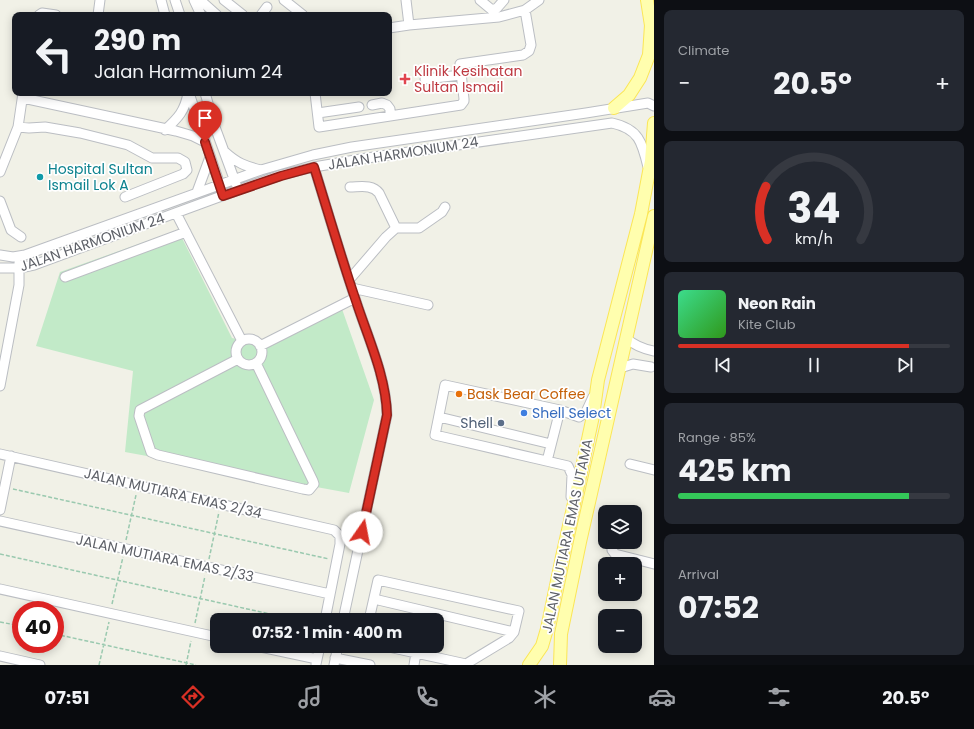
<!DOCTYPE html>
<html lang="en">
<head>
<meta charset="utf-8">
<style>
  :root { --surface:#171b24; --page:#242831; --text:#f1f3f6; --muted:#9ea1a6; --line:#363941; --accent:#d93025 }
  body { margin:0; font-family:Poppins,sans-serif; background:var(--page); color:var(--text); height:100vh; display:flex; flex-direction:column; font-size:15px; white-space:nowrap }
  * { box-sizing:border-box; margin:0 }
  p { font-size:13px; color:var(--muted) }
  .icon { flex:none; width:22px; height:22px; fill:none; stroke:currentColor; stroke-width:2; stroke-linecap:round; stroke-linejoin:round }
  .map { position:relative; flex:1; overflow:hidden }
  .sheet { display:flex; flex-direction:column; gap:10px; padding:10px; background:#0d0f14; width:320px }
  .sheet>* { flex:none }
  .banner { position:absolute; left:12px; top:12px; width:380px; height:84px; border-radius:8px; box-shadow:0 2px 10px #0003; background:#171b24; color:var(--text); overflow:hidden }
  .fabs { position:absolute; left:598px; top:505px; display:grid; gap:8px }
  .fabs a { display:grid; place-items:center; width:44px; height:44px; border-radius:8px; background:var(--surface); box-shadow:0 2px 10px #0003; font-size:20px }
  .speed { position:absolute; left:12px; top:601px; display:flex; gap:8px; font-size:20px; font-weight:700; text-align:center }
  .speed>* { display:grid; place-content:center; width:52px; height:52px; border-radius:50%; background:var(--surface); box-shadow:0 2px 10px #0003; line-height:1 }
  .speed .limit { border:6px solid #d22; background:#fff; color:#111 }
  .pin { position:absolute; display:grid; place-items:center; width:34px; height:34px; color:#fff; margin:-41px -17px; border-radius:50% 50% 50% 0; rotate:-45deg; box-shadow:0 0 4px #0007 }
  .pin .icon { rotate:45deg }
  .me { position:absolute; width:44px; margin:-22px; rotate:12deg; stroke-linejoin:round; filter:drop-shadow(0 0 3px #0008) }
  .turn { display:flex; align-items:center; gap:14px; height:84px; padding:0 16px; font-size:18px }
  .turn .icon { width:52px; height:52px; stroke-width:2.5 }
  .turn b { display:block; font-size:28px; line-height:34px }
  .big { font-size:30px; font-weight:700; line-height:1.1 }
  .sheet .widget { flex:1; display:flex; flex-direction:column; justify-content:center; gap:6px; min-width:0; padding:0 14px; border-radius:8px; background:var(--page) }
  .sheet .dial { align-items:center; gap:0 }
  .dial svg { height:104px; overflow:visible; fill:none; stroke:var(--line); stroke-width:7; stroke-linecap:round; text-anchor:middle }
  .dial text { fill:var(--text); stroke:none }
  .song { display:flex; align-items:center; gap:12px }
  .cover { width:48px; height:48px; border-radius:6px; background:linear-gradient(135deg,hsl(150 70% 55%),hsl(110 70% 35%)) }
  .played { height:4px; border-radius:2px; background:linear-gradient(90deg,var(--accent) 85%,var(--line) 85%) }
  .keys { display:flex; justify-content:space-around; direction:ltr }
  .heat { display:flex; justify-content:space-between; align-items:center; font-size:22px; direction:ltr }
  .charge { height:6px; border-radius:3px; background:linear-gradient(90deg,#34c759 85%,var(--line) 0) }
  .trip { position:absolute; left:210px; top:613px; width:234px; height:40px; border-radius:8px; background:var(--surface); box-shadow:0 2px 10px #0003; font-weight:700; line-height:40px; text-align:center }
  .dock { display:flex; height:64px; justify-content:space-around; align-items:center; background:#090b0e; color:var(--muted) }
  .dock .icon { width:28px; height:28px }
  .dock .on { color:var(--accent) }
  .dock b { font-size:18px; color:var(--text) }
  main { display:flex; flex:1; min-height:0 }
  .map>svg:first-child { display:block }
  .green { fill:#c2eac8 }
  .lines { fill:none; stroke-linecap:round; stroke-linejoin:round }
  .minor-casing { stroke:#bbbec3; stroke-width:11 }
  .major-casing { stroke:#fbe656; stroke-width:14 }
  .path { stroke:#9ac9af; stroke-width:1.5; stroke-dasharray:4 2; stroke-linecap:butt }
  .minor { stroke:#fff; stroke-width:9 }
  .major { stroke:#fffeae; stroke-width:12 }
  .route-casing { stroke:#8d1f18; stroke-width:10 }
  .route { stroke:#d93025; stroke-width:7 }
  .health-dot { fill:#e0444e; stroke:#fff; stroke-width:1.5 }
  .culture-dot { fill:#0f9aa8; stroke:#fff; stroke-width:1.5 }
  .food-dot { fill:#e8710a; stroke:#fff; stroke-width:1.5 }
  .shop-dot { fill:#3f7fe0; stroke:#fff; stroke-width:1.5 }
  .service-dot { fill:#5c6f8a; stroke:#fff; stroke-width:1.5 }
  .labels { text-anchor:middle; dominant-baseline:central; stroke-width:3.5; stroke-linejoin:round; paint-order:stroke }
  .health-label { font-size:14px; fill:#be3a42; stroke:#fff; text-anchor:start }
  .street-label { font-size:14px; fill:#5e6168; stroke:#fff }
  .culture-label { font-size:14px; fill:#0d838f; stroke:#fff; text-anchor:start }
  .food-label { font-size:14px; fill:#c56008; stroke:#fff; text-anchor:start }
  .shop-label { font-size:14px; fill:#366cbe; stroke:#fff; text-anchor:start }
  .service-label { font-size:14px; fill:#4e5e75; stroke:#fff; text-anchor:end }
</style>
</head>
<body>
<main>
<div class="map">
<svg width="654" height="665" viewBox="0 0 654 665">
  <rect width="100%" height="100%" fill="#f1f1e7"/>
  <path class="green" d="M178 230 232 338 269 347 342 309 374 400 349 493 125 452 133 371 36 346 60 272Z"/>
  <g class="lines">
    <g class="minor-casing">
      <path id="minor" d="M161 0 165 15
        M175 0 180 15
        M194 0 201 15
        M200 0 217 15
        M224 0 243 15
        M284 0 303 15
        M480 0 492 10 497 8 504 0
        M39 15 42 13 56 15
        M98 15 100 0
        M261 15 267 7
        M409 25 499 17 525 10 539 0
        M389 28 409 25 406 0
        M425 79 461 75
        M189 93 221 188
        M205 93 215 127 236 184
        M315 93 319 127 461 105 464 101V99L460 64 523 55 529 51 531 45 525 10
        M23 98 176 131 193 136 205 142
        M372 105 382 103 387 105 390 109V116
        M318 113 359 107
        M18 127 29 128 45 127 80 133 128 145 152 158H178L185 162 187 170 183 174 125 197
        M165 130C178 118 185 111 188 93
        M225 152C237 163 245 166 261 170
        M314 167C328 212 341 257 356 301 368 338 386 376 387 415L343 620
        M0 172 18 127 23 93
        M197 192 210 157
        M0 201 11 230 21 237
        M176 213 242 341
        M396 228H419L442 212 445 207
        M0 255 13 257 25 255 261 170 313 155 352 147 586 113 648 103 654 106
        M0 268H20L34 265 238 190 281 175 314 167 367 158 612 123C639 129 642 142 648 167
        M65 277 186 232
        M349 280 386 237 396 228 379 193C372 184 360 187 350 187
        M352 288 428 305
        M626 338C635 346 643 349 654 351
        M236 352a13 13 0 1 1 26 0a13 13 0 1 1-26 0Z
        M260 346 355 298
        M238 359 140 410 139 416 151 452 158 455 303 489 309 490 314 484 313 481 256 363
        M620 368 633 364 651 367
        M0 386 19 285V263
        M439 417 551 444
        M0 454 334 530 340 536V544L325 620
        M547 461 560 410
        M630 464 654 470
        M571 497 572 475 568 466 435 435 445 385 560 410 579 417 586 412 593 397
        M0 510 11 456
        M0 521 330 594
        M613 543 612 550 615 554 654 564
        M0 589 217 637
        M374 599 514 632
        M369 620 378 580 519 611 514 632 509 638 466 664 384 646
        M256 646 317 659
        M0 656 40 665
        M335 658 370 665
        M316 664 320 646
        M334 665 338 646
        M414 665 416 653"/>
    </g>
    <g class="major-casing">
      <path id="major" d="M647 0 652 32
        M614 108 629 95 640 78 649 55 651 25
        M529 665 542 646 547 629 562 557 581 472 593 416 598 380 641 214 651 161 654 123
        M560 665 561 634 580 542 654 216"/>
    </g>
    <path class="path" d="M13 489 329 559
      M126 540 136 495
      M0 554 297 620
      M209 559 219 512
      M112 604 123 557
      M0 622 21 626
      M195 623 205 576
      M55 634 196 665
      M99 665 109 622
      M186 665 191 641"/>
    <use href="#minor" class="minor"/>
    <use href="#major" class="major"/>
  </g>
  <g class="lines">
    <g class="route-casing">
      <path id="route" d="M205 142 223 196 281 176 314 167C328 212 341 257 356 301 368 338 386 376 387 415L362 532"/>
    </g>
    <use href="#route" class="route"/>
  </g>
  <path class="health-dot" d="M403 73h4v4h4v4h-4v4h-4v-4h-4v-4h4z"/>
  <circle class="culture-dot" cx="40" cy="177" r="4"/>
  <circle class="food-dot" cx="459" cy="394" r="4"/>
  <circle class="shop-dot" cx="524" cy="413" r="4"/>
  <circle class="service-dot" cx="501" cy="423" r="4"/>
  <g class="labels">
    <g class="health-label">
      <text x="414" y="71">Klinik Kesihatan<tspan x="414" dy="16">Sultan Ismail</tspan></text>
    </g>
    <g class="street-label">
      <text transform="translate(403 153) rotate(-9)">JALAN HARMONIUM 24</text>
      <text transform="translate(92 242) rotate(-19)">JALAN HARMONIUM 24</text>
      <text transform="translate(173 493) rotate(13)">JALAN MUTIARA EMAS 2/34</text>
      <text transform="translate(567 536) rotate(-78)">JALAN MUTIARA EMAS UTAMA</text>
      <text transform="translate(165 558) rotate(12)">JALAN MUTIARA EMAS 2/33</text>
    </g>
    <g class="culture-label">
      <text x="48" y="169">Hospital Sultan<tspan x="48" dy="16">Ismail Lok A</tspan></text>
    </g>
    <g class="food-label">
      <text x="467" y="394">Bask Bear Coffee</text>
    </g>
    <g class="shop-label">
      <text x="532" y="413">Shell Select</text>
    </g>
    <g class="service-label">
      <text x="493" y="423">Shell</text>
    </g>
  </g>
</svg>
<div class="fabs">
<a><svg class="icon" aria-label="layers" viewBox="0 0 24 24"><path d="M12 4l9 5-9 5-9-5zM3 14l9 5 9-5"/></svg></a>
<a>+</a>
<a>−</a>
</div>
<div class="speed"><div class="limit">40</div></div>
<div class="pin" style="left:205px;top:142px;background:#d93025"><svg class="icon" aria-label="arrive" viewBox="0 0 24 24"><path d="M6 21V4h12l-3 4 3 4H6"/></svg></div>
<svg class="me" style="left:362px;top:532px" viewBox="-20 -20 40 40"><circle r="19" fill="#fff"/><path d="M0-13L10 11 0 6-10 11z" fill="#d93025"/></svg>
<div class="trip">07:52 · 1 min · 400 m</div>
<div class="banner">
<div class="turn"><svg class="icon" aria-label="left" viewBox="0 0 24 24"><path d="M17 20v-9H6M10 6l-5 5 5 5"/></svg><div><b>290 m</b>Jalan Harmonium 24</div></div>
</div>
</div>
<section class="sheet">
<div class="widget"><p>Climate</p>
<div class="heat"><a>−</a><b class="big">20.5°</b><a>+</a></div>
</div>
<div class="widget dial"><svg viewBox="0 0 100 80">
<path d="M14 69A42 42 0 1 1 86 69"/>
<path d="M14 69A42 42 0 0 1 13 28" stroke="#d93025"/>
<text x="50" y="56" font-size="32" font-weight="700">34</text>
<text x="50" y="72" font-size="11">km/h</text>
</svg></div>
<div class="widget">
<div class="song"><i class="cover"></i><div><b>Neon Rain</b><p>Kite Club</p></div></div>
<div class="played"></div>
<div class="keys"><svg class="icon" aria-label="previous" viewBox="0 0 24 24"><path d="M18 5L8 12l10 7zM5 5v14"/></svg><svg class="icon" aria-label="pause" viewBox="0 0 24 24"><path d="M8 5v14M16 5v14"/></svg><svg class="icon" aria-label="next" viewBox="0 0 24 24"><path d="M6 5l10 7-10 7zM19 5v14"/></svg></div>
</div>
<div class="widget"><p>Range · 85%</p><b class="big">425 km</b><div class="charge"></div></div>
<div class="widget"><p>Arrival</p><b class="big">07:52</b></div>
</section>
</main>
<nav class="dock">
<b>07:51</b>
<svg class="icon on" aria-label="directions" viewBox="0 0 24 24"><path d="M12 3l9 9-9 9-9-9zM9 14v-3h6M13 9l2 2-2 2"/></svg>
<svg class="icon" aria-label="music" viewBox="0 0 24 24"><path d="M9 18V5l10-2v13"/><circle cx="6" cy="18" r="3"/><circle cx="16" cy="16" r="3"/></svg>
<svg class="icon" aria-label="phone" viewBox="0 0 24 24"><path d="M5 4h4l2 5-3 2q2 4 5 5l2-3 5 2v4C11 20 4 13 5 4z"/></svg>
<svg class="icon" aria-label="climate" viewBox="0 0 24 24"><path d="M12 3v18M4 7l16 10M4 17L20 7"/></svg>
<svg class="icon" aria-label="car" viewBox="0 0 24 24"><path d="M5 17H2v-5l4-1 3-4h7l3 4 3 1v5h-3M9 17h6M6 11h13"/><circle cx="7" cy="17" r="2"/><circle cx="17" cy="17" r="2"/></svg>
<svg class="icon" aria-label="filters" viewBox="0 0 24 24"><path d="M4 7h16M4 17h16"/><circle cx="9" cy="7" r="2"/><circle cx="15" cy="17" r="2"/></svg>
<b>20.5°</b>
</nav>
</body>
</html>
